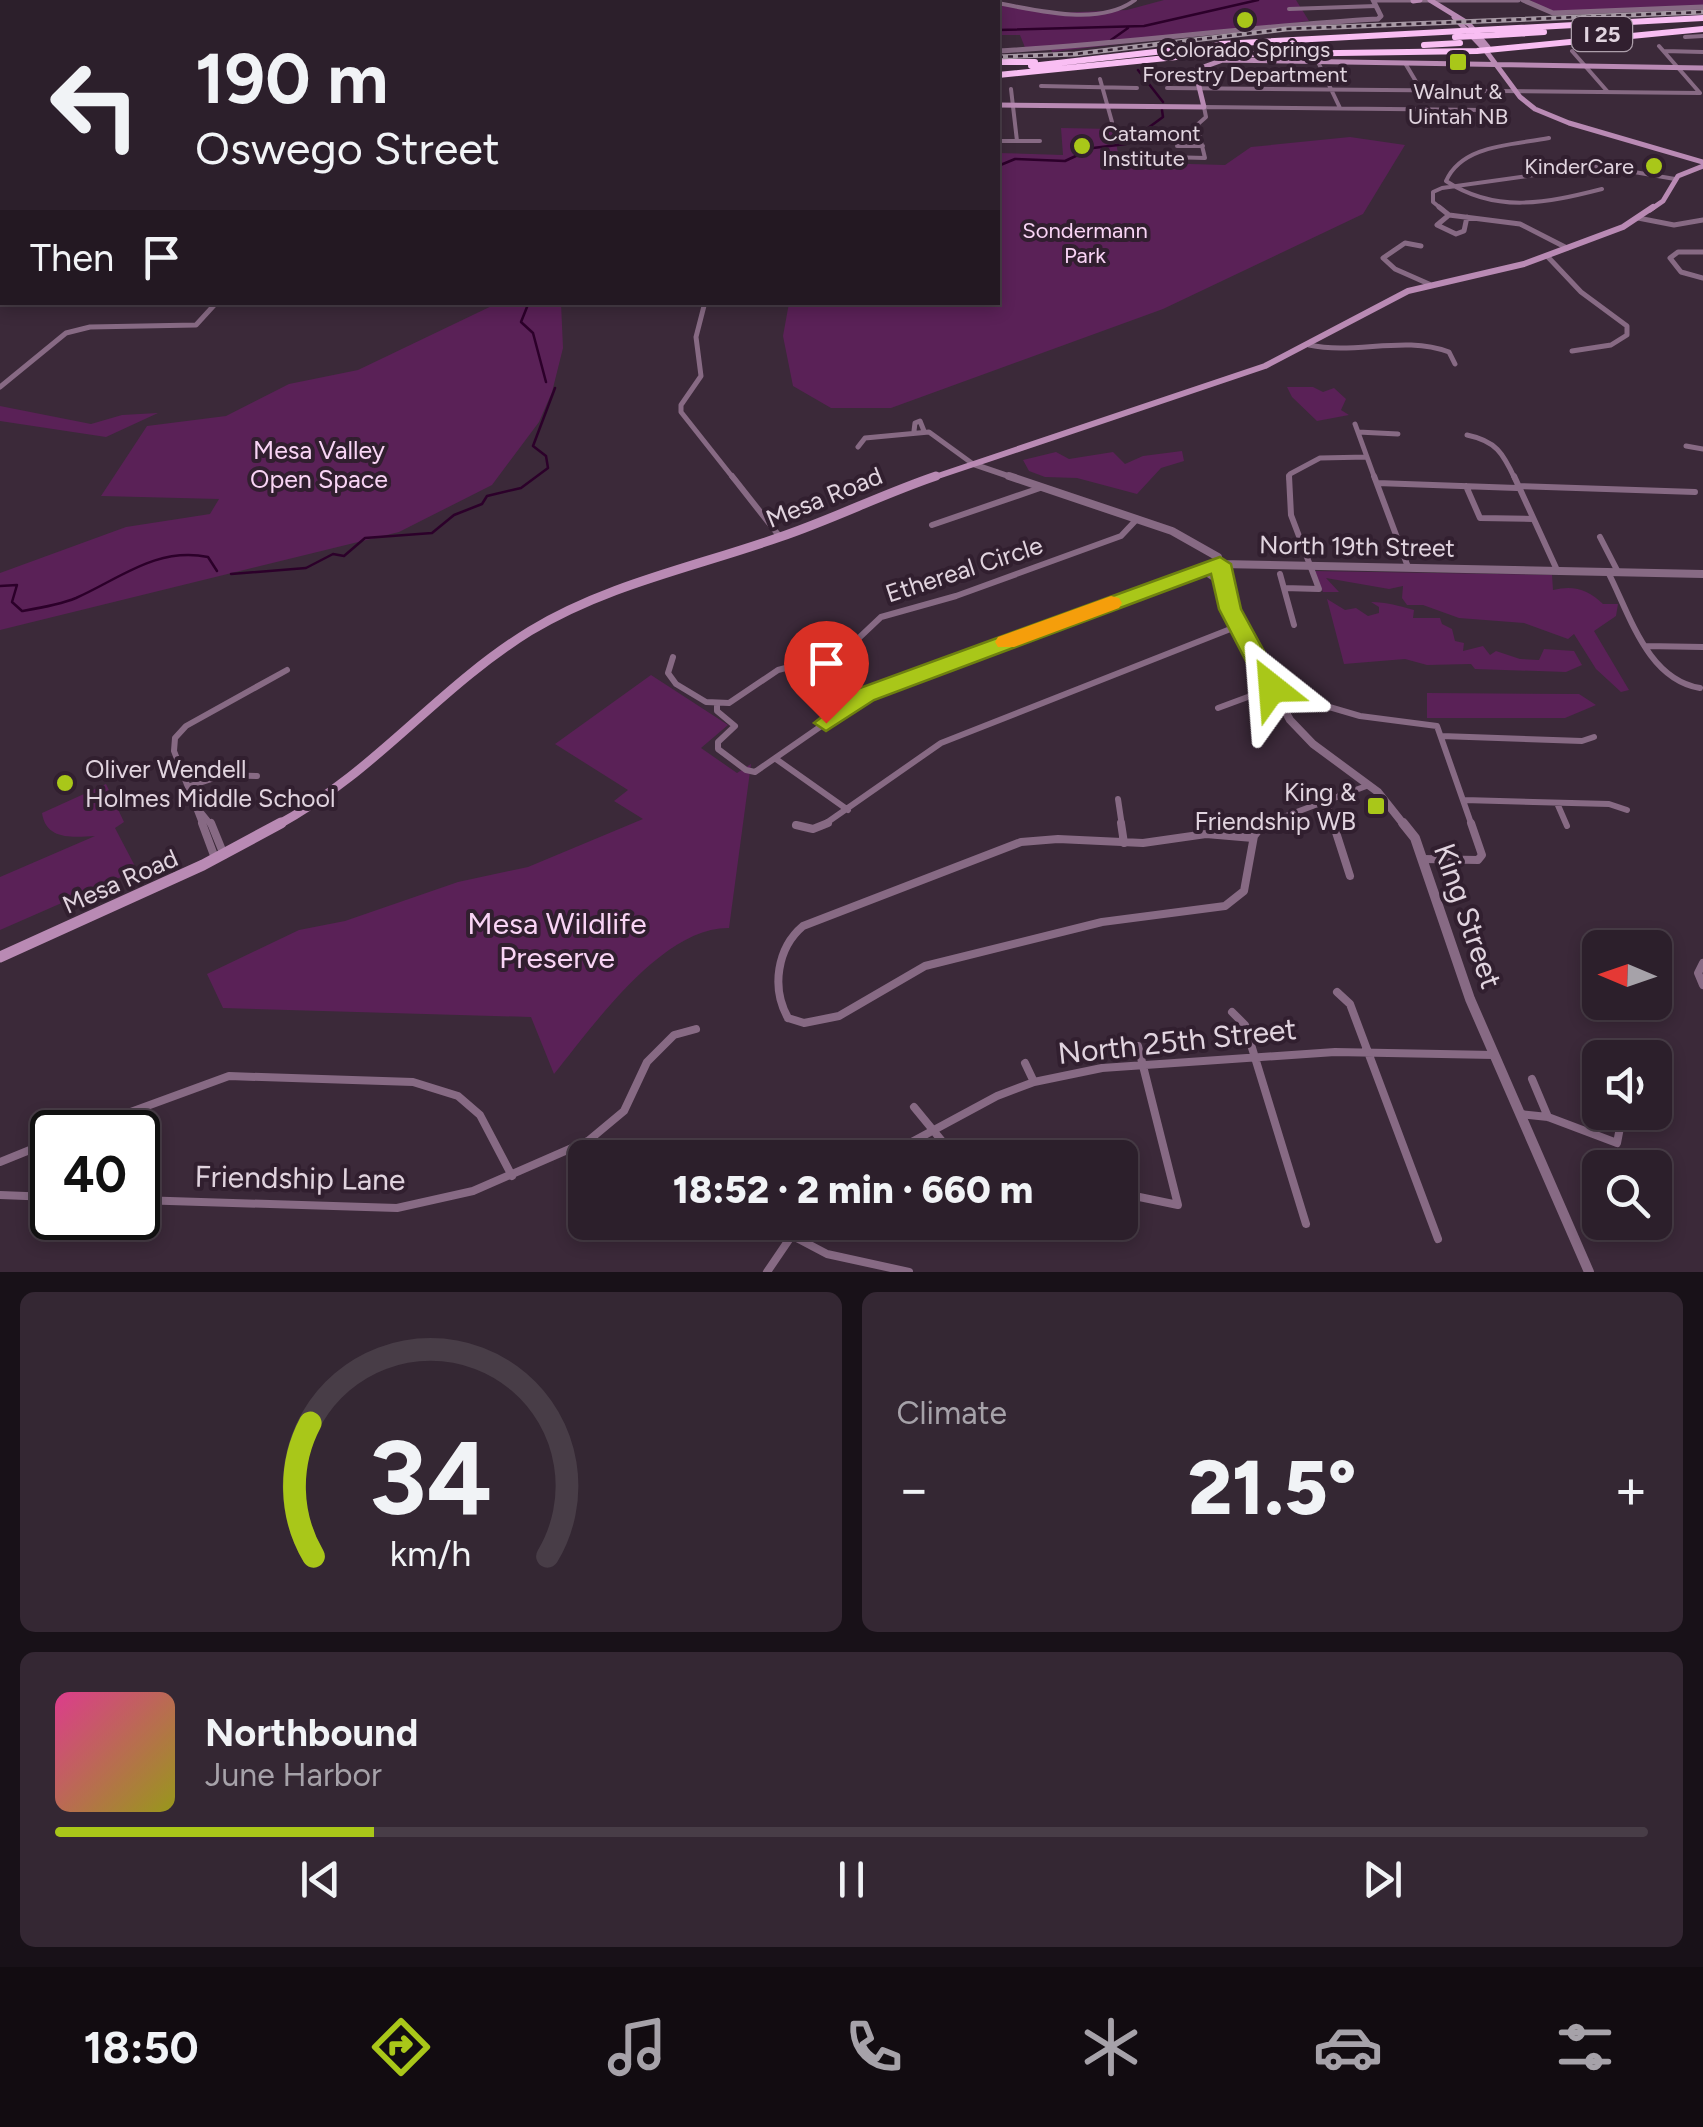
<!DOCTYPE html>
<html lang="en">
<head>
<meta charset="utf-8">
<style>
  :root { --surface:#2c1f2b; --page:#342733; --text:#f1f3f6; --muted:#a6a2a9; --line:#483d47; --accent:#a9c719 }
  body { margin:0; font-family:Figtree,sans-serif; background:var(--page); color:var(--text); height:100vh; display:flex; flex-direction:column; font-size:38px; white-space:nowrap }
  * { box-sizing:border-box; margin:0 }
  p { font-size:32px; color:var(--muted) }
  .icon { flex:none; width:55px; height:55px; fill:none; stroke:currentColor; stroke-width:2; stroke-linecap:round; stroke-linejoin:round }
  .map { position:relative; height:1272px; overflow:hidden }
  .drawer { display:flex; flex-direction:column; gap:20px; padding:20px; background:#181118; flex:1 }
  .drawer>* { flex:none }
  .guide { position:absolute; left:0px; top:0px; width:1000px; height:305px; box-shadow:0 5px 15px #0003,0 0 0 2px var(--line); background:#2c1f2b; color:var(--text); overflow:hidden }
  .needle { width:65px; rotate:272deg }
  .buttons { position:absolute; left:1582px; top:930px; display:grid; gap:20px }
  .buttons a { display:grid; place-items:center; width:90px; height:90px; border-radius:15px; background:var(--surface); box-shadow:0 5px 15px #0003,0 0 0 2px var(--line); font-size:50px }
  .speed { position:absolute; left:30px; top:1110px; display:flex; gap:20px; font-size:50px; font-weight:700; text-align:center }
  .speed>* { display:grid; place-content:center; width:130px; height:130px; border-radius:50%; background:var(--surface); box-shadow:0 5px 15px #0003,0 0 0 2px var(--line); line-height:1 }
  .speed .limit { border:5px solid #111; border-radius:15px; background:#fff; color:#111 }
  .pin { position:absolute; display:grid; place-items:center; width:85px; height:85px; color:#fff; margin:-102px -42px; border-radius:50% 50% 50% 0; rotate:-45deg; box-shadow:0 0 10px #0007 }
  .pin .icon { rotate:45deg }
  .me { position:absolute; width:110px; margin:-55px; rotate:332deg; stroke-linejoin:round; filter:drop-shadow(0 0 8px #0008) }
  .turn { display:flex; align-items:center; gap:35px; height:210px; padding:0 30px; font-size:45px }
  .turn .icon { width:130px; height:130px; stroke-width:2.5 }
  .turn b { display:block; font-size:70px; line-height:85px }
  .then { display:flex; align-items:center; height:95px; padding:0 30px; background:#0003; gap:20px; font-size:38px }
  .big { font-size:75px; font-weight:800; line-height:1.1 }
  .drawer .widget { flex:1; display:flex; flex-direction:column; justify-content:center; gap:15px; min-width:0; padding:0 35px; border-radius:15px; background:var(--page) }
  .drawer .dial { align-items:center; gap:0 }
  .dial svg { height:260px; overflow:visible; fill:none; stroke:var(--line); stroke-width:7; stroke-linecap:round; text-anchor:middle }
  .dial text { fill:var(--text); stroke:none }
  .song { display:flex; align-items:center; gap:30px }
  .cover { width:120px; height:120px; border-radius:15px; background:linear-gradient(135deg,hsl(330 70% 55%),hsl(60 70% 35%)) }
  .played { height:10px; border-radius:5px; background:linear-gradient(90deg,var(--accent) 20%,var(--line) 20%) }
  .keys { display:flex; justify-content:space-around; direction:ltr }
  .heat { display:flex; justify-content:space-between; align-items:center; font-size:55px; direction:ltr }
  .drawer .tiles { flex:1; display:grid; gap:20px; grid-template-columns:1fr 1fr }
  .widget:last-child { grid-column:span 2 }
  .trip { position:absolute; left:568px; top:1140px; width:570px; height:100px; border-radius:15px; background:var(--surface); box-shadow:0 5px 15px #0003,0 0 0 2px var(--line); font-weight:800; line-height:100px; text-align:center }
  .tabs { display:flex; height:160px; justify-content:space-around; align-items:center; background:#120c11; color:var(--muted) }
  .tabs .icon { width:70px; height:70px }
  .tabs .active { color:var(--accent) }
  .tabs b { font-size:45px; color:var(--text) }
  .map>svg:first-child { display:block }
  .green { fill:#5a2157 }
  .lines { fill:none; stroke-linecap:round; stroke-linejoin:round }
  .stream { stroke:#2c002a; stroke-width:2.5 }
  .minor-far3 { stroke:#876a84; stroke-width:4 }
  .minor-far2 { stroke:#876a84; stroke-width:5 }
  .minor-far1 { stroke:#876a84; stroke-width:6 }
  .minor { stroke:#876a84; stroke-width:8 }
  .tertiary-far3 { stroke:#876a84; stroke-width:5 }
  .tertiary-far2 { stroke:#876a84; stroke-width:6 }
  .tertiary-far1 { stroke:#876a84; stroke-width:8 }
  .tertiary { stroke:#876a84; stroke-width:10 }
  .secondary-far3 { stroke:#b98ab4; stroke-width:5 }
  .secondary-far2 { stroke:#b98ab4; stroke-width:6 }
  .secondary-far1 { stroke:#b98ab4; stroke-width:9 }
  .secondary { stroke:#b98ab4; stroke-width:11 }
  .motorway { stroke:#f9bef3; stroke-width:6 }
  .rail-casing { stroke:#a698a4; stroke-width:5 }
  .rail { stroke:#311f2f; stroke-width:2.5; stroke-dasharray:5; stroke-linecap:butt }
  .motorway-bridge { stroke:#f9bef3; stroke-width:6 }
  .route { fill:#a9c719; stroke:#6e8110; stroke-width:2.5 }
  .slow { fill:#f59e0b }
  .poi-dot { fill:#a9c719; stroke:#311f2f; stroke-width:4 }
  .labels { text-anchor:middle; dominant-baseline:central; stroke-width:8; stroke-linejoin:round; paint-order:stroke }
  .shield { fill:#311f2f; stroke:#ac9eaa; stroke-width:2.5 }
  .shield-label { font-size:22px; font-weight:bold; fill:#e1d4df }
  .far-poi-label { font-size:22px; fill:#e1d4df; stroke:#311f2f }
  .far-park-label { font-size:22px; fill:#f9d4f5; stroke:#311f2f }
  .park-label { font-size:25px; fill:#f9d4f5; stroke:#311f2f }
  .street-label { font-size:25px; fill:#e1d4df; stroke:#311f2f }
  .poi-label { font-size:25px; fill:#e1d4df; stroke:#311f2f; text-anchor:start }
  .near-street-label { font-size:30px; fill:#e1d4df; stroke:#311f2f }
  .near-park-label { font-size:30px; fill:#f9d4f5; stroke:#311f2f }
</style>
</head>
<body>
<div class="map">
<svg width="1703" height="1272" viewBox="0 0 1703 1272">
  <rect width="100%" height="100%" fill="#3b2939"/>
  <path class="green" d="M1164 0H1296L1309 21 1052 52 1051 49 1026 50 1020 35H998V3L1055 13 1127 10Z
    M1530 0H1703V6L1551 13Z
    M1061 128 1113 129 1120 162 1225 165 1251 147 1350 137 1405 145 1363 214 1163 309 891 408H831L793 386 783 336 789 303 998 302V153L1063 155Z
    M500 302 561 303 563 348 552 392 539 422 492 485 399 532 0 630V573L126 527 210 514 219 499 101 496 147 426 226 416 289 384 358 370Z
    M1287 387H1313L1323 392 1334 388 1346 399 1341 410 1349 415 1317 421 1292 397Z
    M0 406 91 424 122 415 158 413 106 437 0 421Z
    M1182 451 1184 461 1161 468 1137 494 1077 478 1045 477 1029 471 1023 460 1056 452 1069 459 1113 452 1125 464 1143 456Z
    M1312 571 1552 575 1553 590C1573 585 1588 589 1603 604H1618L1616 616 1594 631 1629 690 1621 692 1596 669 1574 634 1568 639 1524 623 1459 618 1423 605H1407L1402 598 1403 586 1389 589 1326 578 1339 592H1323Z
    M1327 599 1345 610 1356 608 1368 616 1379 613V607L1371 602C1387 602 1399 606 1414 610L1413 618H1440L1442 624 1452 629 1455 641 1464 643 1463 651 1483 646 1490 655 1496 651 1520 659 1539 660 1544 649 1574 651 1582 665 1566 672 1475 669 1471 664 1427 665 1405 659 1344 664Z
    M651 675 728 725 701 748 737 773 751 764 729 928C662 927 593 1026 554 1074L531 1017 223 1008 207 974 299 930 345 921 458 882 528 867 643 819 614 801 628 790 555 744Z
    M1427 693 1579 694 1596 705 1565 718H1427Z
    M106 784 124 822 115 828 137 870 0 930V877L95 836C74 837 46 841 42 813Z"/>
  <g class="lines">
    <path class="stream" d="M772 0 783 2
      M0 1 8 2
      M262 2H297
      M410 2 420 0
      M998 30 1144 26 1258 0
      M1111 40 1128 28
      M1138 70 1163 102
      M998 166 1015 159 1065 161 1093 148 1126 144 1163 117 1162 110
      M529 302 521 322 533 333 546 382
      M231 574 306 568 333 554 344 556 365 538 432 533 454 515 482 504 487 496 521 488 548 468 546 456 533 446 555 388
      M0 586 17 585 12 602 22 611C40 608 59 605 76 598 121 578 156 547 208 557L217 571"/>
    <path class="minor-far3" d="M979 0C1024 6 1095 30 1135 0
      M1289 9 1376 6
      M1685 37 1703 36
      M1659 46 1700 93
      M1572 51 1607 91
      M1664 51 1703 52
      M1318 62 1340 108
      M1405 63 1421 90
      M1100 79 1112 122
      M1041 86 1137 88
      M1167 88 1700 93
      M1011 89 1017 141
      M1549 138C1514 145 1462 144 1446 181 1496 214 1547 203 1602 189
      M998 141H1040
      M1177 146H1203
      M1132 156 1205 158 1197 125 1206 117 1204 107 1484 110
      M1443 210 1433 202V192L1442 188 1599 166 1675 179"/>
    <path class="minor-far2" d="M1439 207 1449 215 1520 224 1567 248
      M1449 215 1437 225 1456 234 1464 231 1467 217
      M1638 218 1674 225 1703 220
      M1421 246 1405 243 1383 258 1395 269 1429 284
      M1703 252H1678L1670 258 1681 272 1703 278
      M1547 256 1581 292 1627 326V335L1611 345 1572 351
      M705 302 696 337 701 376 681 405V412L734 479
      M1309 345C1356 355 1404 335 1449 352L1455 364
      M0 387 66 333 90 327 196 325 217 302
      M1355 424 1375 479
      M914 431 915 423 920 421 924 431
      M1358 432 1398 434
      M1467 435C1496 441 1503 453 1515 479
      M1686 446 1703 449
      M858 447 865 438 929 432 973 464
      M1289 479 1290 474 1320 458 1367 457"/>
    <path class="minor-far1" d="M732 476 780 537
      M1374 476 1408 567
      M1514 476 1557 570
      M1377 483 1517 488
      M1466 486 1480 518 1533 519
      M1518 486 1695 492
      M932 525 1040 488
      M1600 537 1618 572
      M1608 572C1630 615 1647 679 1700 688
      M1280 574 1294 625
      M1284 588 1319 589 1291 515 1289 476
      M1645 646 1703 647
      M673 657 668 673 676 684 706 702 729 703 778 670 843 653 881 617 956 596 1121 536 1137 519
      M1282 704H1319L1360 716 1437 726 1472 826
      M717 705V711L735 726 718 742V749L746 770 755 772 866 695 1220 564
      M1218 708 1272 688
      M1441 736 1582 741 1594 737
      M776 759 848 810
      M190 786 224 775 257 776
      M1118 799 1122 826
      M1326 800 1334 826
      M1464 800 1609 804 1627 810
      M1557 803 1567 826
      M199 810 212 826
      M203 826 174 751 175 738 186 726 287 670
      M822 826 941 743 1238 626
      M1259 826 1369 785"/>
    <path class="minor" d="M202 823 215 858
      M211 823 224 855
      M1121 823 1124 843
      M1333 823 1350 876
      M796 825 813 829 828 823
      M1423 859 1478 860 1482 855 1471 823
      M1703 963 1698 973 1703 985
      M1337 992 1350 1004 1438 1239
      M1232 1012 1245 1025 1306 1224
      M788 1018 804 1023 839 1016 925 966 1102 922 1225 906 1244 891 1254 836 1264 823
      M788 1018C771 988 777 948 803 926L1021 842 1058 839 1143 843 1206 834 1253 838
      M1025 1063 1034 1082
      M1532 1079 1548 1117
      M914 1107 956 1158
      M1520 1114 1548 1117 1617 1143 1623 1112
      M76 1132 229 1076 413 1082 458 1096 480 1115 512 1176
      M882 1158 997 1096 1034 1082 1102 1068 1335 1052 1494 1055
      M0 1162 52 1141
      M1120 1193 1178 1205 1138 1046
      M0 1195 52 1197
      M138 1200 397 1208 473 1191 588 1141 624 1111 647 1062 674 1035 696 1029
      M791 1235 827 1254 909 1272
      M767 1272 801 1222"/>
    <path class="tertiary-far3" d="M1523 0 1553 13 1703 7
      M998 51C1125 44 1251 26 1378 19L1381 16 1373 0H1518"/>
    <path class="tertiary-far2" d="M973 464 1017 479"/>
    <path class="tertiary-far1" d="M1009 476 1172 531 1218 557 1233 616 1290 720 1313 744 1378 792 1405 826
      M1220 564 1703 574
      M1195 571 1208 573 1223 583"/>
    <path class="tertiary" d="M1403 823 1415 838 1470 999 1589 1272"/>
    <path class="secondary-far3" d="M1430 0 1469 24 1488 47 1486 51
      M1413 1 1420 0
      M1454 17 1486 51 1520 97 1535 109 1569 123 1703 162
      M998 105 1204 107 1195 70 1223 60 1703 68
      M1650 210 1663 201 1678 176 1703 166"/>
    <path class="secondary-far2" d="M929 479 1265 366 1408 291 1524 264 1623 227 1653 207"/>
    <path class="secondary-far1" d="M276 826C376 772 436 689 530 631 608 584 695 567 780 537 833 519 883 494 936 476"/>
    <path class="secondary" d="M0 957 203 865 281 823"/>
    <path class="motorway" d="M1497 35 1544 32
      M1221 44 1703 18
      M1424 45 1460 43
      M1201 55 1477 51 1703 29
      M998 62H1035
      M1031 66 1226 44
      M998 75 1206 54"/>
    <g class="rail-casing">
      <path id="rail" d="M509 0 515 2
        M998 57 1075 54 1286 29 1703 12"/>
    </g>
    <use href="#rail" class="rail"/>
    <path class="motorway-bridge" d="M1455 37 1497 35"/>
  </g>
  <path class="route" d="M1220 557 1231 564 1241 609 1284 688 1280 694H1263L1260 688 1219 609 1211 574 874 700 826 731 814 723 857 689Z"/>
  <path class="slow" d="M1111 596 1119 598 1122 603 1119 608 1014 647H998L995 642 998 637Z"/>
  <g class="poi-dot">
    <circle cx="1245" cy="20" r="10"/>
    <rect x="1448" y="52" width="20" height="20" rx="5"/>
    <circle cx="1082" cy="146" r="10"/>
    <circle cx="1654" cy="166" r="10"/>
    <circle cx="65" cy="783" r="10"/>
    <rect x="1366" y="796" width="20" height="20" rx="5"/>
  </g>
  <g class="labels">
    <rect class="shield" x="1572" y="17" width="60" height="34" rx="8"/>
    <g class="shield-label">
      <text x="1602" y="34">I 25</text>
    </g>
    <g class="far-poi-label">
      <text x="1245" y="49">Colorado Springs<tspan x="1245" dy="25">Forestry Department</tspan></text>
      <text x="1458" y="91">Walnut &amp;<tspan x="1458" dy="25">Uintah NB</tspan></text>
      <text x="1102" y="133" text-anchor="start">Catamont<tspan x="1102" dy="25">Institute</tspan></text>
      <text x="1634" y="166" text-anchor="end">KinderCare</text>
    </g>
    <g class="far-park-label">
      <text x="1085" y="230">Sondermann<tspan x="1085" dy="25">Park</tspan></text>
    </g>
    <g class="park-label">
      <text x="319" y="450">Mesa Valley<tspan x="319" dy="29">Open Space</tspan></text>
    </g>
    <g class="street-label">
      <text transform="translate(824 497) rotate(-22)">Mesa Road</text>
      <text transform="translate(1357 546) rotate(1)">North 19th Street</text>
      <text transform="translate(964 569) rotate(-18)">Ethereal Circle</text>
      <text transform="translate(120 881) rotate(-24)">Mesa Road</text>
    </g>
    <g class="poi-label">
      <text x="85" y="769">Oliver Wendell<tspan x="85" dy="29">Holmes Middle School</tspan></text>
      <text x="1356" y="792" text-anchor="end">King &amp;<tspan x="1356" dy="29">Friendship WB</tspan></text>
    </g>
    <g class="near-street-label">
      <text transform="translate(1468 916) rotate(71)">King Street</text>
      <text transform="translate(1177 1041) rotate(-6)">North 25th Street</text>
      <text transform="translate(300 1178) rotate(1)">Friendship Lane</text>
    </g>
    <g class="near-park-label">
      <text x="557" y="923">Mesa Wildlife<tspan x="557" dy="34">Preserve</tspan></text>
    </g>
  </g>
</svg>
<div class="buttons">
<a><svg class="needle" viewBox="-14 -14 28 28"><path d="M0-13l5 13h-10z" fill="#e53935"/><path d="M0 13l5-13h-10z" fill="#a6a2a9"/></svg></a>
<a><svg class="icon" aria-label="sound" viewBox="0 0 24 24"><path d="M4 9h4l5-4v14l-5-4H4zM17 9q2 3 0 6"/></svg></a>
<a><svg class="icon" aria-label="search" viewBox="0 0 24 24"><circle cx="10" cy="10" r="6"/><path d="M15 15l6 6"/></svg></a>
</div>
<div class="speed"><div class="limit">40</div></div>
<div class="pin" style="left:826px;top:723px;background:#d93025"><svg class="icon" aria-label="arrive" viewBox="0 0 24 24"><path d="M6 21V4h12l-3 4 3 4H6"/></svg></div>
<svg class="me" style="left:1272px;top:688px" viewBox="-20 -20 40 40"><path d="M0-17L14 15 0 8-14 15z" fill="#a9c719" stroke="#fff" stroke-width="4"/></svg>
<div class="trip">18:52 · 2 min · 660 m</div>
<div class="guide">
<div class="turn"><svg class="icon" aria-label="left" viewBox="0 0 24 24"><path d="M17 20v-9H6M10 6l-5 5 5 5"/></svg><div><b>190 m</b>Oswego Street</div></div>
<div class="then">Then<svg class="icon" aria-label="arrive" viewBox="0 0 24 24"><path d="M6 21V4h12l-3 4 3 4H6"/></svg></div>
</div>
</div>
<section class="drawer">
<div class="tiles">
<div class="widget dial"><svg viewBox="0 0 100 80">
<path d="M14 69A42 42 0 1 1 86 69"/>
<path d="M14 69A42 42 0 0 1 13 28" stroke="#a9c719"/>
<text x="50" y="56" font-size="32" font-weight="700">34</text>
<text x="50" y="72" font-size="11">km/h</text>
</svg></div>
<div class="widget"><p>Climate</p>
<div class="heat"><a>−</a><b class="big">21.5°</b><a>+</a></div>
</div>
<div class="widget">
<div class="song"><i class="cover"></i><div><b>Northbound</b><p>June Harbor</p></div></div>
<div class="played"></div>
<div class="keys"><svg class="icon" aria-label="previous" viewBox="0 0 24 24"><path d="M18 5L8 12l10 7zM5 5v14"/></svg><svg class="icon" aria-label="pause" viewBox="0 0 24 24"><path d="M8 5v14M16 5v14"/></svg><svg class="icon" aria-label="next" viewBox="0 0 24 24"><path d="M6 5l10 7-10 7zM19 5v14"/></svg></div>
</div>
</div>
</section>
<nav class="tabs">
<b>18:50</b>
<svg class="icon active" aria-label="directions" viewBox="0 0 24 24"><path d="M12 3l9 9-9 9-9-9zM9 14v-3h6M13 9l2 2-2 2"/></svg>
<svg class="icon" aria-label="music" viewBox="0 0 24 24"><path d="M9 18V5l10-2v13"/><circle cx="6" cy="18" r="3"/><circle cx="16" cy="16" r="3"/></svg>
<svg class="icon" aria-label="phone" viewBox="0 0 24 24"><path d="M5 4h4l2 5-3 2q2 4 5 5l2-3 5 2v4C11 20 4 13 5 4z"/></svg>
<svg class="icon" aria-label="climate" viewBox="0 0 24 24"><path d="M12 3v18M4 7l16 10M4 17L20 7"/></svg>
<svg class="icon" aria-label="car" viewBox="0 0 24 24"><path d="M5 17H2v-5l4-1 3-4h7l3 4 3 1v5h-3M9 17h6M6 11h13"/><circle cx="7" cy="17" r="2"/><circle cx="17" cy="17" r="2"/></svg>
<svg class="icon" aria-label="filters" viewBox="0 0 24 24"><path d="M4 7h16M4 17h16"/><circle cx="9" cy="7" r="2"/><circle cx="15" cy="17" r="2"/></svg>
</nav>
</body>
</html>
